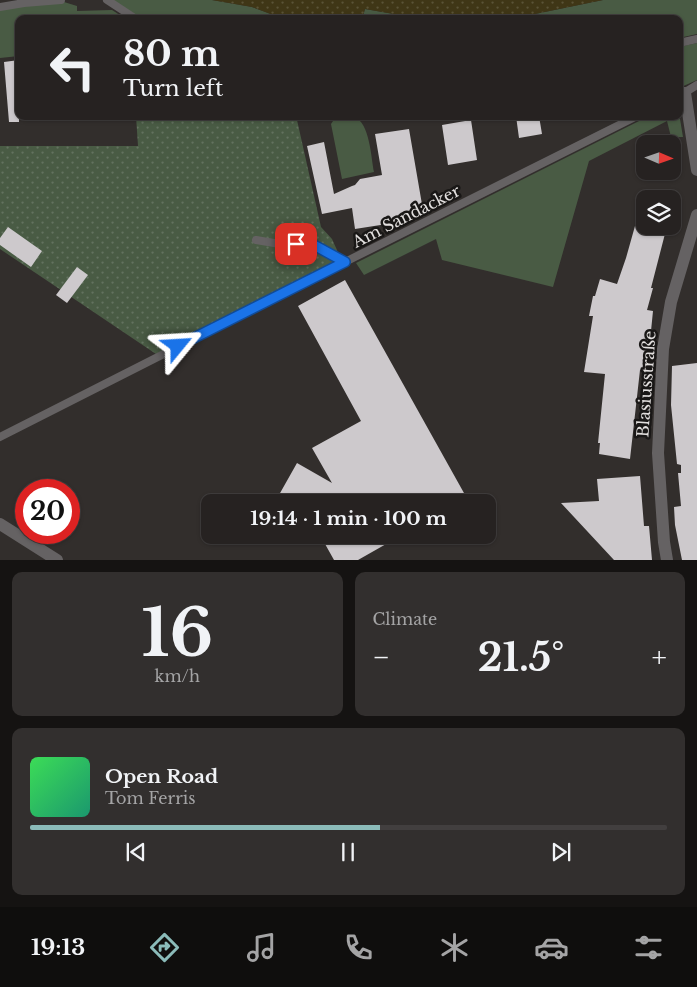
<!DOCTYPE html>
<html lang="en">
<head>
<meta charset="utf-8">
<style>
  :root { --surface:#262221; --page:#322f2e; --text:#f1f3f6; --muted:#a4a4a5; --line:#423f3f; --accent:#8bbbb9 }
  body { margin:0; font-family:"Libre Baskerville",serif; background:var(--page); color:var(--text); height:100vh; display:flex; flex-direction:column; font-size:19px; white-space:nowrap }
  * { box-sizing:border-box; margin:0 }
  p { font-size:16px; color:var(--muted) }
  .icon { flex:none; width:28px; height:28px; fill:none; stroke:currentColor; stroke-width:2; stroke-linecap:round; stroke-linejoin:round }
  .map { position:relative; height:560px; overflow:hidden }
  .drawer { display:flex; flex-direction:column; gap:12px; padding:12px; background:#151312; flex:1 }
  .drawer>* { flex:none }
  .hud { position:absolute; left:15px; top:15px; width:668px; height:105px; border-radius:10px; box-shadow:0 1px 4px #0004,0 0 0 1px var(--line); background:#262221; color:var(--text); overflow:hidden }
  .needle { width:32px; rotate:92deg }
  .tools { position:absolute; left:636px; top:135px; display:grid; gap:10px }
  .tools a { display:grid; place-items:center; width:45px; height:45px; border-radius:10px; background:var(--surface); box-shadow:0 1px 4px #0004,0 0 0 1px var(--line); font-size:25px }
  .speed { position:absolute; left:15px; top:479px; display:flex; gap:10px; font-size:25px; font-weight:700; text-align:center }
  .speed>* { display:grid; place-content:center; width:65px; height:65px; border-radius:50%; background:var(--surface); box-shadow:0 1px 4px #0004,0 0 0 1px var(--line); line-height:1 }
  .speed .limit { border:8px solid #d22; background:#fff; color:#111 }
  .pin { position:absolute; display:grid; place-items:center; width:42px; height:42px; color:#fff; margin:-21px; border-radius:10px; box-shadow:0 2px 8px #0006 }
  .me { position:absolute; width:55px; margin:-28px; rotate:63deg; stroke-linejoin:round; filter:drop-shadow(0 0 4px #0008) }
  .turn { display:flex; align-items:center; gap:18px; height:105px; padding:0 25px; font-size:22px }
  .turn .icon { width:65px; height:65px; stroke-width:2.5 }
  .turn b { display:block; font-size:35px; line-height:42px }
  .big { font-size:38px; font-weight:700; line-height:1.1 }
  .drawer .tile { flex:1; display:flex; flex-direction:column; justify-content:center; gap:8px; min-width:0; padding:0 18px; border-radius:10px; background:var(--page) }
  .drawer .dial { align-items:center; gap:0 }
  .dial b { font-size:65px; line-height:1 }
  .song { display:flex; align-items:center; gap:15px }
  .cover { width:60px; height:60px; border-radius:8px; background:linear-gradient(135deg,hsl(130 70% 55%),hsl(160 70% 35%)) }
  .played { height:5px; border-radius:2px; background:linear-gradient(90deg,var(--accent) 55%,var(--line) 55%) }
  .keys { display:flex; justify-content:space-around; direction:ltr }
  .heat { display:flex; justify-content:space-between; align-items:center; font-size:28px; direction:ltr }
  .drawer .tiles { flex:1; display:grid; gap:12px; grid-template-columns:1fr 1fr }
  .tile:last-child { grid-column:span 2 }
  .trip { position:absolute; left:201px; top:494px; width:295px; height:50px; border-radius:10px; background:var(--surface); box-shadow:0 1px 4px #0004,0 0 0 1px var(--line); font-weight:700; line-height:50px; text-align:center }
  .menu { display:flex; height:80px; justify-content:space-around; align-items:center; background:#0f0e0d; color:var(--muted) }
  .menu .icon { width:35px; height:35px }
  .menu .current { color:var(--accent) }
  .menu b { font-size:22px; color:var(--text) }
  .map>svg:first-child { display:block }
  .grass { fill:#495b44 }
  .sand { fill:url(#sand-dots) }
  .park { fill:url(#park-dots) }
  .building { fill:#cdc9cc }
  .lines { fill:none; stroke-linecap:round; stroke-linejoin:round }
  .service { stroke:#656263; stroke-width:8 }
  .minor { stroke:#656263; stroke-width:12 }
  .route-casing { stroke:#114b97; stroke-width:12 }
  .route { stroke:#1a73e8; stroke-width:9 }
  .labels { text-anchor:middle; dominant-baseline:central; stroke-width:5; stroke-linejoin:round; paint-order:stroke }
  .street-label { font-size:16px; fill:#e2dfde; stroke:#191716 }
</style>
</head>
<body>
<div class="map">
<svg width="697" height="560" viewBox="0 0 697 560">
  <defs>
    <pattern id="sand-dots" width="8" height="8" patternUnits="userSpaceOnUse" patternTransform="scale(1.25)"><rect width="8" height="8" fill="#3f3616"/><path d="M2 2h.1M6 6h.1" fill="none" stroke="#5a5337" stroke-width="1.8" stroke-linecap="round"/></pattern>
    <pattern id="park-dots" width="8" height="8" patternUnits="userSpaceOnUse" patternTransform="scale(1.25)"><rect width="8" height="8" fill="#495b44"/><path d="M2 2h.1M6 6h.1" fill="none" stroke="#63725f" stroke-width="1.8" stroke-linecap="round"/></pattern>
  </defs>
  <rect width="100%" height="100%" fill="#322e2c"/>
  <path class="grass" d="M114 0H212L252 7 284 19H139L114 2Z
    M603 0H697V34L679 38V19H482L530 15Z
    M64 2 77 6V11L112 10 126 19H19V56L0 58V10L22 6Z
    M365 9 411 17 412 19H362Z
    M697 43V80L679 88V47Z
    M338 116C343 116 350 115 354 117 370 122 371 158 374 172L342 179 331 124 335 118Z
    M649 116H676L680 119 683 137H671L667 121 589 161 553 287 442 260 436 239 364 275 356 263Z"/>
  <path class="sand" d="M212 0H603L530 15 482 19H412L411 17 365 9 362 19H284L252 7Z"/>
  <path class="park" d="M136 116H298L297 120 321 227 332 239 341 259 156 354 0 249V146H138Z"/>
  <path class="building" d="M19 60V122H9L4 62Z
    M516 116H539L542 134 519 138Z
    M471 120 477 160 448 165 442 125Z
    M409 129 424 216 406 221 355 229 352 208 322 214 307 146 324 142 334 194 352 186 355 185 360 179 382 175 375 134Z
    M635 226H667L651 288H653L647 310 653 311 647 371 640 370 630 459 599 454 600 443H598L605 374 584 372 593 316H589L593 296H595L600 279 617 284 626 258Z
    M8 227 42 251 31 267 0 245V238Z
    M77 267 88 275 67 303 56 295Z
    M345 280 469 502H275L297 463 332 483 312 448 361 421 298 306Z
    M697 363V560H682L675 525 674 507 681 506 678 473H681V465L677 464 671 405 672 366Z
    M640 476 644 526H649L652 560H614L561 503 599 501 597 479Z
    M320 535H402L358 560H334Z"/>
  <g class="lines">
    <path class="service" d="M107 0 136 19
      M0 7 24 3 61 0
      M679 43 697 39
      M679 96 697 85
      M256 240 280 244H312L345 262
      M0 437 345 262 637 116"/>
    <path class="minor" d="M685 93 697 170
      M0 524 57 560
      M667 560 664 542 658 453 663 349 671 302 697 215"/>
  </g>
  <g class="lines">
    <g class="route-casing">
      <path id="route" d="M178 346 345 262 312 244H296"/>
    </g>
    <use href="#route" class="route"/>
  </g>
  <g class="labels">
    <g class="street-label">
      <text transform="translate(406 216) rotate(-27)">Am Sandacker</text>
      <text transform="translate(646 384) rotate(-86)">Blasiusstraße</text>
    </g>
  </g>
</svg>
<div class="tools">
<a><svg class="needle" viewBox="-14 -14 28 28"><path d="M0-13l5 13h-10z" fill="#e53935"/><path d="M0 13l5-13h-10z" fill="#a4a4a5"/></svg></a>
<a><svg class="icon" aria-label="layers" viewBox="0 0 24 24"><path d="M12 4l9 5-9 5-9-5zM3 14l9 5 9-5"/></svg></a>
</div>
<div class="speed"><div class="limit">20</div></div>
<div class="pin" style="left:296px;top:244px;background:#d93025"><svg class="icon" aria-label="arrive" viewBox="0 0 24 24"><path d="M6 21V4h12l-3 4 3 4H6"/></svg></div>
<svg class="me" style="left:178px;top:346px" viewBox="-20 -20 40 40"><path d="M0-17L14 15 0 8-14 15z" fill="#1a73e8" stroke="#fff" stroke-width="4"/></svg>
<div class="trip">19:14 · 1 min · 100 m</div>
<div class="hud">
<div class="turn"><svg class="icon" aria-label="left" viewBox="0 0 24 24"><path d="M17 20v-9H6M10 6l-5 5 5 5"/></svg><div><b>80 m</b>Turn left</div></div>
</div>
</div>
<section class="drawer">
<div class="tiles">
<div class="tile dial"><b>16</b><p>km/h</p></div>
<div class="tile"><p>Climate</p>
<div class="heat"><a>−</a><b class="big">21.5°</b><a>+</a></div>
</div>
<div class="tile">
<div class="song"><i class="cover"></i><div><b>Open Road</b><p>Tom Ferris</p></div></div>
<div class="played"></div>
<div class="keys"><svg class="icon" aria-label="previous" viewBox="0 0 24 24"><path d="M18 5L8 12l10 7zM5 5v14"/></svg><svg class="icon" aria-label="pause" viewBox="0 0 24 24"><path d="M8 5v14M16 5v14"/></svg><svg class="icon" aria-label="next" viewBox="0 0 24 24"><path d="M6 5l10 7-10 7zM19 5v14"/></svg></div>
</div>
</div>
</section>
<nav class="menu">
<b>19:13</b>
<svg class="icon current" aria-label="directions" viewBox="0 0 24 24"><path d="M12 3l9 9-9 9-9-9zM9 14v-3h6M13 9l2 2-2 2"/></svg>
<svg class="icon" aria-label="music" viewBox="0 0 24 24"><path d="M9 18V5l10-2v13"/><circle cx="6" cy="18" r="3"/><circle cx="16" cy="16" r="3"/></svg>
<svg class="icon" aria-label="phone" viewBox="0 0 24 24"><path d="M5 4h4l2 5-3 2q2 4 5 5l2-3 5 2v4C11 20 4 13 5 4z"/></svg>
<svg class="icon" aria-label="climate" viewBox="0 0 24 24"><path d="M12 3v18M4 7l16 10M4 17L20 7"/></svg>
<svg class="icon" aria-label="car" viewBox="0 0 24 24"><path d="M5 17H2v-5l4-1 3-4h7l3 4 3 1v5h-3M9 17h6M6 11h13"/><circle cx="7" cy="17" r="2"/><circle cx="17" cy="17" r="2"/></svg>
<svg class="icon" aria-label="filters" viewBox="0 0 24 24"><path d="M4 7h16M4 17h16"/><circle cx="9" cy="7" r="2"/><circle cx="15" cy="17" r="2"/></svg>
</nav>
</body>
</html>
